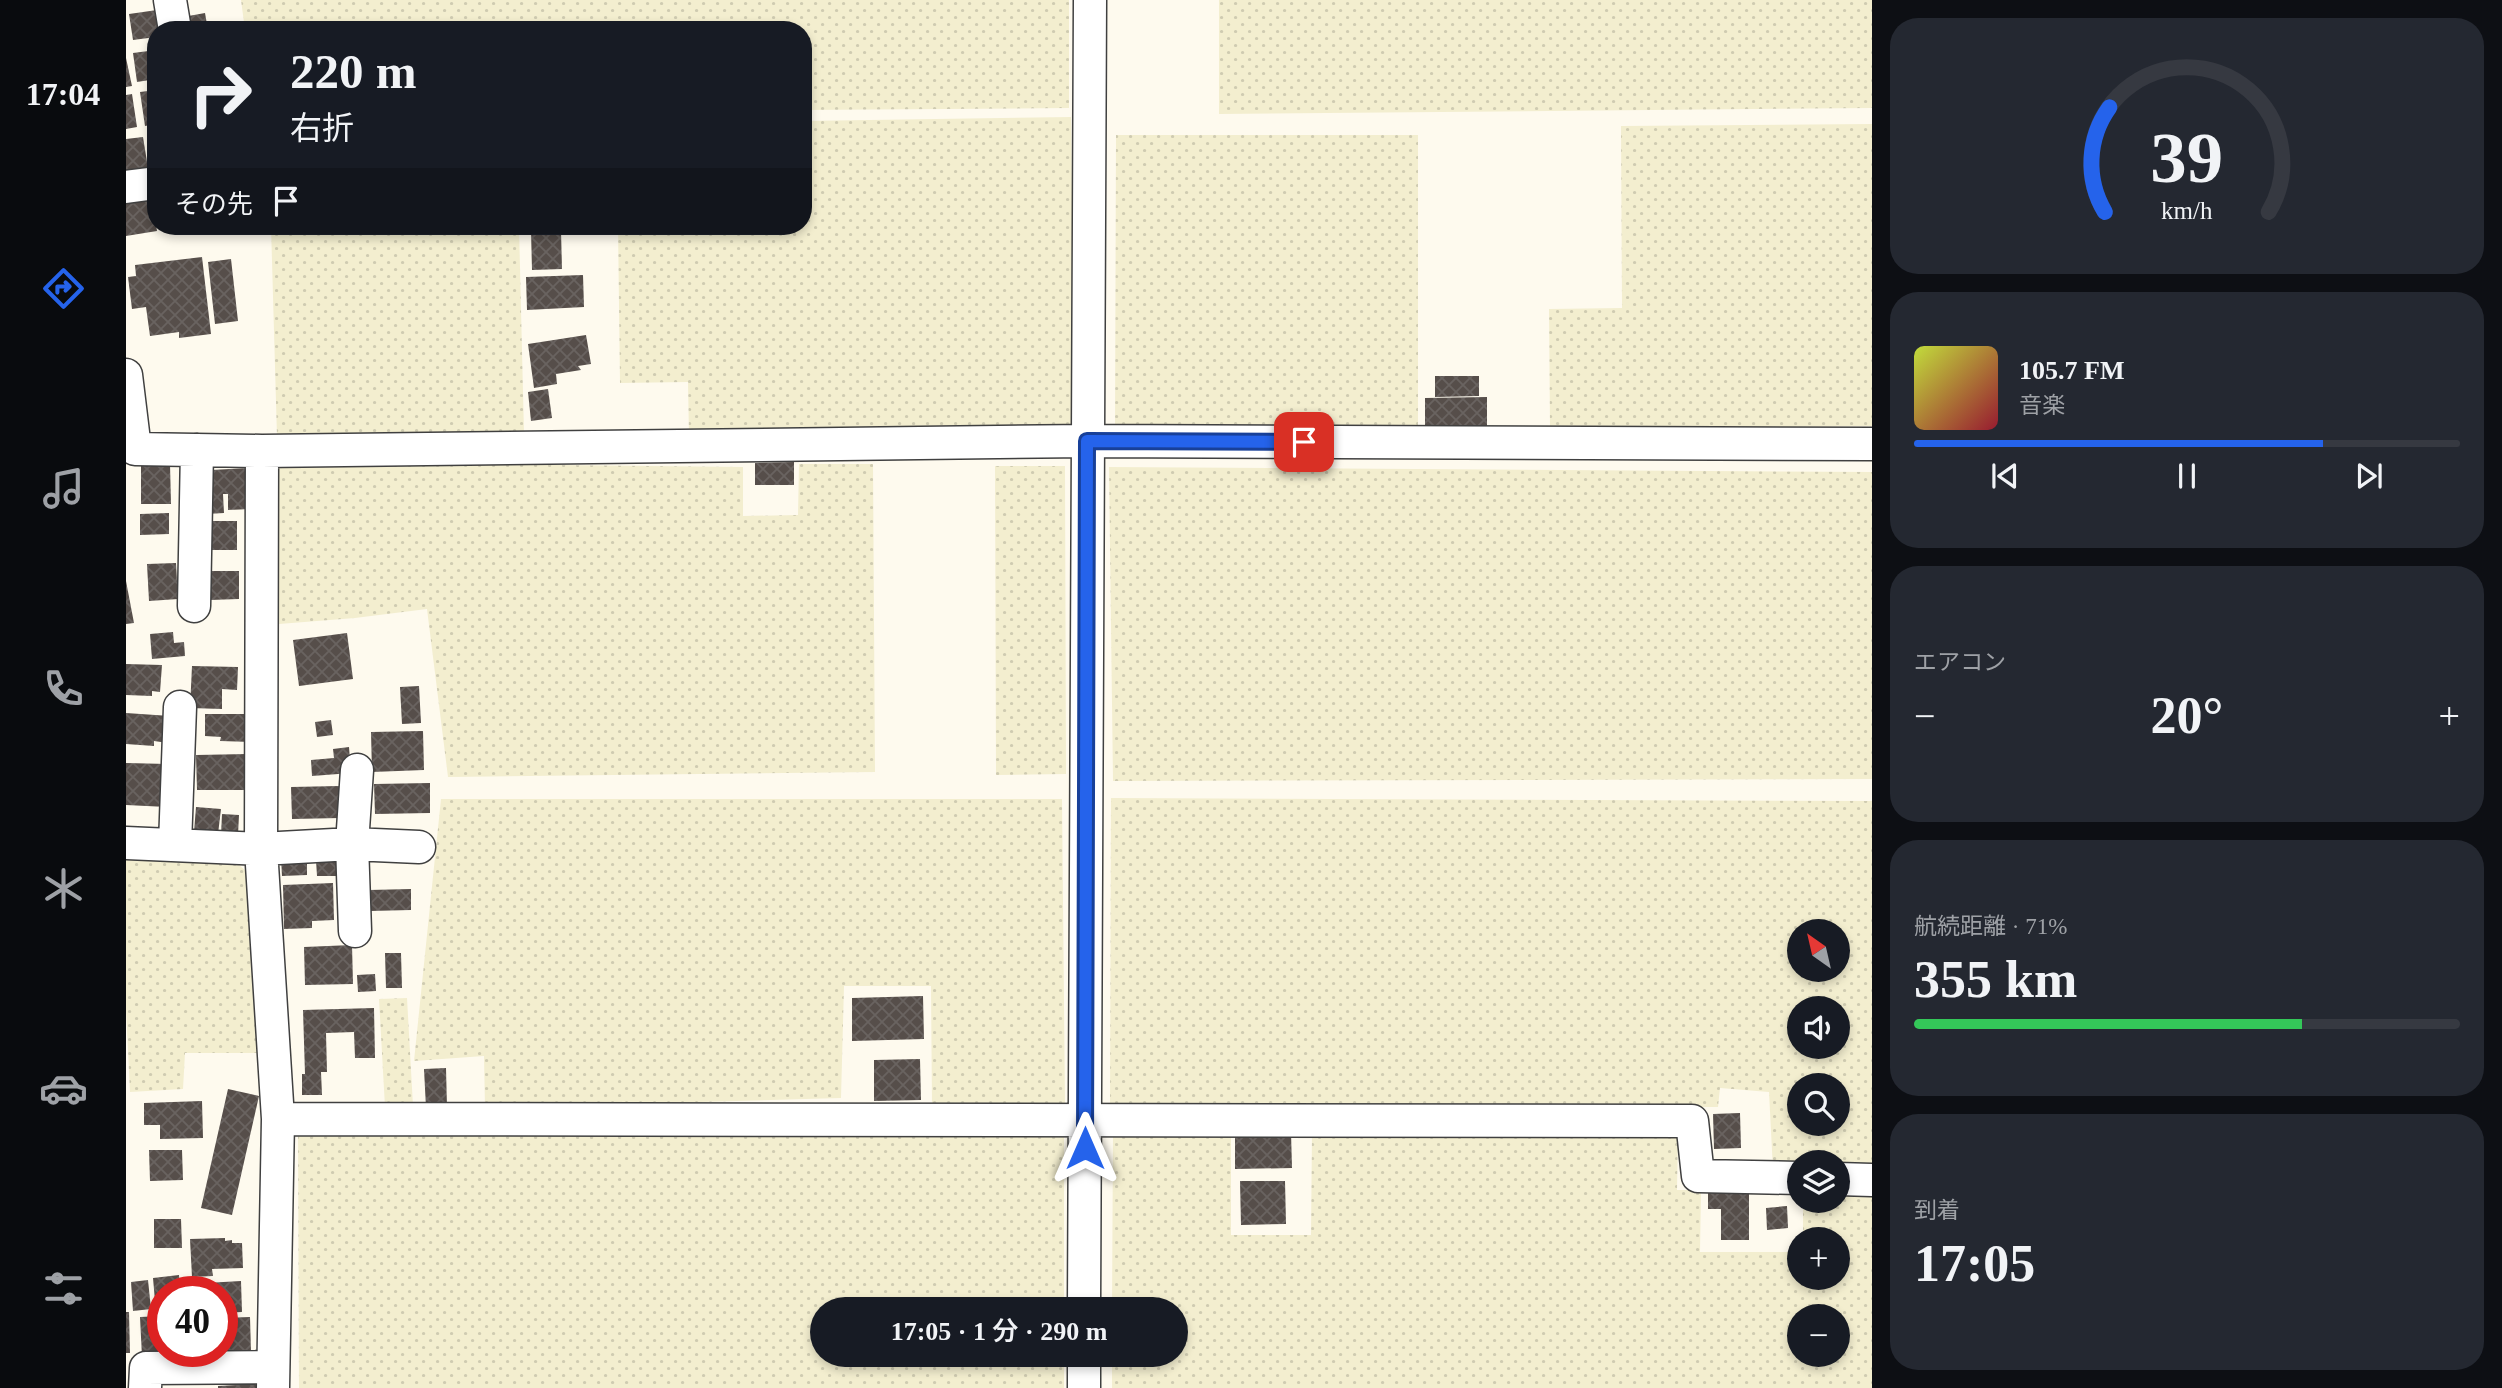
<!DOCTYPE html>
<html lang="ja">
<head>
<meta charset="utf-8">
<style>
  :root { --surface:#171b24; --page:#242831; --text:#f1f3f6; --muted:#9ea1a6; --line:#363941; --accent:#2563eb }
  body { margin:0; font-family:"Times New Roman","Noto Sans JP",serif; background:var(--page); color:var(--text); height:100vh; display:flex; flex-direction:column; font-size:26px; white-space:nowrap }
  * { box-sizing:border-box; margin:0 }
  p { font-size:23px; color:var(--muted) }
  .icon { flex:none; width:38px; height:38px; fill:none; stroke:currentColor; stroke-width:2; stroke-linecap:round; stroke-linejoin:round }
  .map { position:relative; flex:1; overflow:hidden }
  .details { display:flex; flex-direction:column; gap:18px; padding:18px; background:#0d0f14; width:630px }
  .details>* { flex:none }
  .top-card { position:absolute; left:21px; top:21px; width:665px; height:214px; border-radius:28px; box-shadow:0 4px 10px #0003; background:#171b24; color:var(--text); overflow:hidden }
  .needle { width:46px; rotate:326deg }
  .fabs { position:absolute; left:1661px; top:919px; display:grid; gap:14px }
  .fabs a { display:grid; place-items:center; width:63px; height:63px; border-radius:50%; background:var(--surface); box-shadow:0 4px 10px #0003; font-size:35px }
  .speed { position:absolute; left:21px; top:1276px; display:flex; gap:14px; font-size:35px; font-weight:700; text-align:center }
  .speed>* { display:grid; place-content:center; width:91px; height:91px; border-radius:50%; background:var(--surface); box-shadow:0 4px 10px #0003; line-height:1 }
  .speed .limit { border:10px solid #d22; background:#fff; color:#111 }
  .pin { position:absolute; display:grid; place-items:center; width:60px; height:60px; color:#fff; margin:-30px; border-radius:14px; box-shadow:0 4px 10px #0006 }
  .me { position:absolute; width:77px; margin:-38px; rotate:0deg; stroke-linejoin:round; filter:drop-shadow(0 0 5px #0008) }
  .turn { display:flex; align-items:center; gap:24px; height:147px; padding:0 28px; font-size:32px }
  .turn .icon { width:91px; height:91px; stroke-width:2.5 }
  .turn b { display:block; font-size:49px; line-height:60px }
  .then { display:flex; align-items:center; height:66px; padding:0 28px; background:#0003; gap:14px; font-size:26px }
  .big { font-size:52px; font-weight:600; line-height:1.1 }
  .details .card { flex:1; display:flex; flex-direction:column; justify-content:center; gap:10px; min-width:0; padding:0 24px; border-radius:28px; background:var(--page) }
  .details .dial { align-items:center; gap:0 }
  .dial svg { height:182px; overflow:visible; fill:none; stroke:var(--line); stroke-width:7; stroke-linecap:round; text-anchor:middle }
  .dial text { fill:var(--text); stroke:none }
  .song { display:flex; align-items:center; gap:21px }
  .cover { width:84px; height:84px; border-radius:10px; background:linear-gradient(135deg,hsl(70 70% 55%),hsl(350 70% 35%)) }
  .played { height:7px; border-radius:4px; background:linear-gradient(90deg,var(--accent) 75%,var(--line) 75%) }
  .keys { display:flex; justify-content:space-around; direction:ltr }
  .heat { display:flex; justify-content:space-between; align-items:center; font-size:38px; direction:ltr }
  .charge { height:10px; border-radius:5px; background:linear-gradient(90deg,#34c759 71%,var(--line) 0) }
  .trip { position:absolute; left:684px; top:1297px; width:378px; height:70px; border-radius:35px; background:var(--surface); box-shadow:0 4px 10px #0003; font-weight:600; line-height:70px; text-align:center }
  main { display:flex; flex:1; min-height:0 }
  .tab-bar { display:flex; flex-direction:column; width:126px; justify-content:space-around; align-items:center; background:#090b0e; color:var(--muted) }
  .tab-bar .icon { width:49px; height:49px }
  .tab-bar .active { color:var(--accent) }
  .tab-bar b { font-size:32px; color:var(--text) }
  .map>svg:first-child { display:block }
  .farmland { fill:url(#farmland-dots); fill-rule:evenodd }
  .building { fill:url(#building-cross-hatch) }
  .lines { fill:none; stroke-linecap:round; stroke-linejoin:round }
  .minor-casing { stroke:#404040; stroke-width:35 }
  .minor { stroke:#fff; stroke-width:32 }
  .route-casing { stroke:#184099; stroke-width:18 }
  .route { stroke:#2563eb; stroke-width:12 }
</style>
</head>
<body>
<main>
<nav class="tab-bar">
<b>17:04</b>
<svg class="icon active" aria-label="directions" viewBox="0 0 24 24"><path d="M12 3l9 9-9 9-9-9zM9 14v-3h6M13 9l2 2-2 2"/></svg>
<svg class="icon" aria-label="music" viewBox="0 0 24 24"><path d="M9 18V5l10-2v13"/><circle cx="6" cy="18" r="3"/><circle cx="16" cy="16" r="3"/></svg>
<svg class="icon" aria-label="phone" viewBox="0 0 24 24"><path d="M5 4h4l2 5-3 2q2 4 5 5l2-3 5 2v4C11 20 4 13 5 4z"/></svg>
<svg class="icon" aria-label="climate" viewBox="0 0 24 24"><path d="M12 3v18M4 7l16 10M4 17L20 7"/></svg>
<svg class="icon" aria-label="car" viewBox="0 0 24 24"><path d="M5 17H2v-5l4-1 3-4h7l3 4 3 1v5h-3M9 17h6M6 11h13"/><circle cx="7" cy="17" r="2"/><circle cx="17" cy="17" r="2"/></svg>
<svg class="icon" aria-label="filters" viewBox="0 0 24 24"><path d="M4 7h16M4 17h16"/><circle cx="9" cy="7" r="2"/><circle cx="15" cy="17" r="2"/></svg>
</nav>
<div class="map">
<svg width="1746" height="1388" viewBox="0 0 1746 1388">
  <defs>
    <pattern id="farmland-dots" width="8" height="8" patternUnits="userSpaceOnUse" patternTransform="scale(1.75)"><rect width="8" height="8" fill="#f3eecf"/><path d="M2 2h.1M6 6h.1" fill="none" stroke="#cfcbb1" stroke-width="1.8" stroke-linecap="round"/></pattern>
    <pattern id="building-cross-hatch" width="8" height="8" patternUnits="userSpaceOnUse" patternTransform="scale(1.75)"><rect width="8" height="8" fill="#564e4a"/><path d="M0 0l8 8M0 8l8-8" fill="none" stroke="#696360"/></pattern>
  </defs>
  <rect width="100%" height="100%" fill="#fefaee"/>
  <path class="farmland" d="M115 0H943V108L677 110V30H119Z
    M1093 0H1746V108L1093 114Z
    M945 117 949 431 563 437 562 382 494 383 492 226H677V121Z
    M1746 124V426L1424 429 1423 309 1496 308 1495 126Z
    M990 135H1292V429H989Z
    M145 226H393L398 433 151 437Z
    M153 462 617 467V516L672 515 673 464H747L749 772 322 777 301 609 229 618 153 624Z
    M869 466H939L940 774 870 775Z
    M983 467 1746 472V779L987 781Z
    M985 798 1746 801V1172L1712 1171V1162H1673V1171L1647 1170 1643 1092 1594 1088 1592 1107 984 1108ZM1673 931H1712V970H1673ZM1673 1008H1712V1046H1673ZM1673 1085H1712V1124H1673Z
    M315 799H936L939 1105 806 1107 805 986H718L715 1098 359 1108 358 1056 288 1061Z
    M0 859 109 861 125 876 135 1053H59L57 1089 4 1092 0 1009Z
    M281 998 287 1106 259 1107 253 999Z
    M938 1128V1309H696V1354L938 1355V1388H173L172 1132Z
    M1552 1131 1551 1190H1575L1574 1252H1673V1278H1712V1239H1677V1201L1712 1200V1196H1746V1388H986V1355L1050 1354V1309H986L987 1132H1105V1235H1185L1186 1132ZM1673 1316H1712V1354H1673Z"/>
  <path class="building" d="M38 9 41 30H30V37L7 40 3 14Z
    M79 13 82 30H59L57 17Z
    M30 50V79L11 82 7 53Z
    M0 58 6 86 0 87Z
    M30 90V124L19 126 14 92Z
    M6 94 11 127 0 129V95Z
    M30 136V165H28L24 137Z
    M17 137 22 168 0 171V139Z
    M25 193 31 231 0 236V197Z
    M435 230 436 269 406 270 405 231Z
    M76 257 85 334 53 338V332L24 336 20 307 6 309 2 277 10 276 9 265Z
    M105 259 112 321 89 324 82 262Z
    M457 275 458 307 401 310 400 277Z
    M460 335 465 364 452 366 455 370 430 374 431 384 408 388 402 344Z
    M1309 376H1353V396L1309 397Z
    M422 389 426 418 405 421 402 392Z
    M1361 397V432H1299V398Z
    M668 462V485H629V463Z
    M15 464H44L45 504H15Z
    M123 468 125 509 102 510V494H97L98 513 81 514 80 495H87L85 470Z
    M43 513V534L14 535V514Z
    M85 521H111V550H84Z
    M50 563 52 599 23 601 21 564Z
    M83 571H113V599L84 600Z
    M0 581 8 623 0 624Z
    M47 632 48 643 58 642 59 656 26 659 24 634Z
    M221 633 227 679 173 686 167 640Z
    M0 664 36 665 34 692 26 691V696L0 695Z
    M66 666 112 667 111 690 96 689V709L64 708Z
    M293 686 295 723 276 724 274 687Z
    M0 713 44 716 42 743 28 741V746L0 744Z
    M79 714H126V742L94 741 95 737 79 736Z
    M205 720 207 735 191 737 189 722Z
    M297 731 298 770 246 772 245 732Z
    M223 747 225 773 186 776 185 760 208 758 207 749Z
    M121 754 122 790H71L70 755Z
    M0 763 42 764 41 807 0 805Z
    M304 783V813L249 814 248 784Z
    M213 786 214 818 166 819 165 787Z
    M70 807 95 809 92 834 68 832Z
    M96 814 113 815 112 835H95Z
    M155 859H181V875L156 876Z
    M212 859 213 876H191L190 860Z
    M207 883 208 920 186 921V928L158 929 157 885Z
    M285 889V910L244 911 243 890Z
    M226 945 227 984 179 985 178 947Z
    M259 953H275L276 988H260Z
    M249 974 250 991 232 992 231 975Z
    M797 996 798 1039 726 1041V998Z
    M248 1008 249 1058H229L228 1032 200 1033 201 1072H195L196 1095H176V1074H179L177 1010Z
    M794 1059 795 1100 748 1101V1060Z
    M320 1068 321 1107 300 1108 298 1069Z
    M102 1089 133 1096 106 1215 75 1208Z
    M76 1101 77 1138 34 1139V1125H18V1103Z
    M1614 1113 1615 1148 1588 1149 1587 1114Z
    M1165 1132 1166 1168 1109 1169V1134Z
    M23 1150H56L57 1180 24 1181Z
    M1114 1181H1159L1160 1224 1115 1225Z
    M1582 1191H1623V1240H1595V1209H1582Z
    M1661 1206 1662 1228 1641 1230 1640 1208Z
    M28 1219H55L56 1248H28Z
    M99 1238V1241L106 1240V1243H116L117 1268 86 1269 87 1276 66 1277 64 1239Z
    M53 1275 54 1292H37V1300L29 1301 27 1278Z
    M22 1280 25 1309 7 1311 5 1282Z
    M115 1281 116 1312 96 1313V1292H62V1284Z
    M0 1312H3L4 1353H0Z
    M37 1316V1351H55V1355L16 1357 14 1317Z
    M124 1317 125 1352 96 1353V1318Z
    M132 1384V1388H92V1386Z"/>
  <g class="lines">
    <g class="minor-casing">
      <path id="minor" d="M44 0 49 30
        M0 187 30 183
        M0 375 9 449 136 451 961 441 1746 444
        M136 451 135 849 152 1119 147 1388
        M68 606 71 450
        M0 843 135 849 226 844 293 847
        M49 845 54 707
        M229 931 226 844 231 770
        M152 1119 1566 1121 1572 1176 1673 1178
        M1712 1179 1746 1180
        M958 1309 964 0
        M19 1388 20 1368 147 1367
        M958 1388V1354"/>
    </g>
    <use href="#minor" class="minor"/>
  </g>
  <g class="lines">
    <g class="route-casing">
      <path id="route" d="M959 1148 961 441 1178 442"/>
    </g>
    <use href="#route" class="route"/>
  </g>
</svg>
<div class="fabs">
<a><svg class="needle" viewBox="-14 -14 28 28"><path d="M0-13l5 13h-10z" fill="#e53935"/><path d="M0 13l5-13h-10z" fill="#9ea1a6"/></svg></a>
<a><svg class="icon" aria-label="sound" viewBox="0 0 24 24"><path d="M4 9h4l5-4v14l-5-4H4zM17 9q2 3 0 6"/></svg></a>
<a><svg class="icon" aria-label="search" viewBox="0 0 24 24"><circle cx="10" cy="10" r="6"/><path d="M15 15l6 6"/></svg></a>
<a><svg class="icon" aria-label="layers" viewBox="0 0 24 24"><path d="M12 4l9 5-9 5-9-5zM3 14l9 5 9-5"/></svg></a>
<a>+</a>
<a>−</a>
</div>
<div class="speed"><div class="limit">40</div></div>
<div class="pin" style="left:1178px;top:442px;background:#d93025"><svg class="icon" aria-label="arrive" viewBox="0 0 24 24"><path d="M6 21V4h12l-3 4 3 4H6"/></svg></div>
<svg class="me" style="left:959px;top:1148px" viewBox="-20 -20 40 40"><path d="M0-17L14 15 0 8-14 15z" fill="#2563eb" stroke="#fff" stroke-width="4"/></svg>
<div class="trip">17:05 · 1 分 · 290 m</div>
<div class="top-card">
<div class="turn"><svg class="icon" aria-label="right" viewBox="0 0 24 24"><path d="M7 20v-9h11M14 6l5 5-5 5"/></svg><div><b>220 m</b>右折</div></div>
<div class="then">その先<svg class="icon" aria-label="arrive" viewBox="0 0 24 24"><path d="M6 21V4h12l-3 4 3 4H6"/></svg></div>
</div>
</div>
<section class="details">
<div class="card dial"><svg viewBox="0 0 100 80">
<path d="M14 69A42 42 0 1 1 86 69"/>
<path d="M14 69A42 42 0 0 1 16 23" stroke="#2563eb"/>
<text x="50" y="56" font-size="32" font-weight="700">39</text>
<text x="50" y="72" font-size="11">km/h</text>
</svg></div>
<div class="card">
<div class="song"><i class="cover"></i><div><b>105.7 FM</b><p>音楽</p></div></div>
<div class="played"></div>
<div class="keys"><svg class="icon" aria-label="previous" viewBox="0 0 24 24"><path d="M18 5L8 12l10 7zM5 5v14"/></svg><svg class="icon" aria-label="pause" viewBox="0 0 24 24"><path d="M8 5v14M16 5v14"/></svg><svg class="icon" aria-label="next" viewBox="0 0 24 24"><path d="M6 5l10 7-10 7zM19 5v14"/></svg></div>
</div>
<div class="card"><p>エアコン</p>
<div class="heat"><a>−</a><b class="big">20°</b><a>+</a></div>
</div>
<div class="card"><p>航続距離 · 71%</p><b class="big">355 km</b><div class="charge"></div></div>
<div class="card"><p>到着</p><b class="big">17:05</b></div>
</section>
</main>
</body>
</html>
